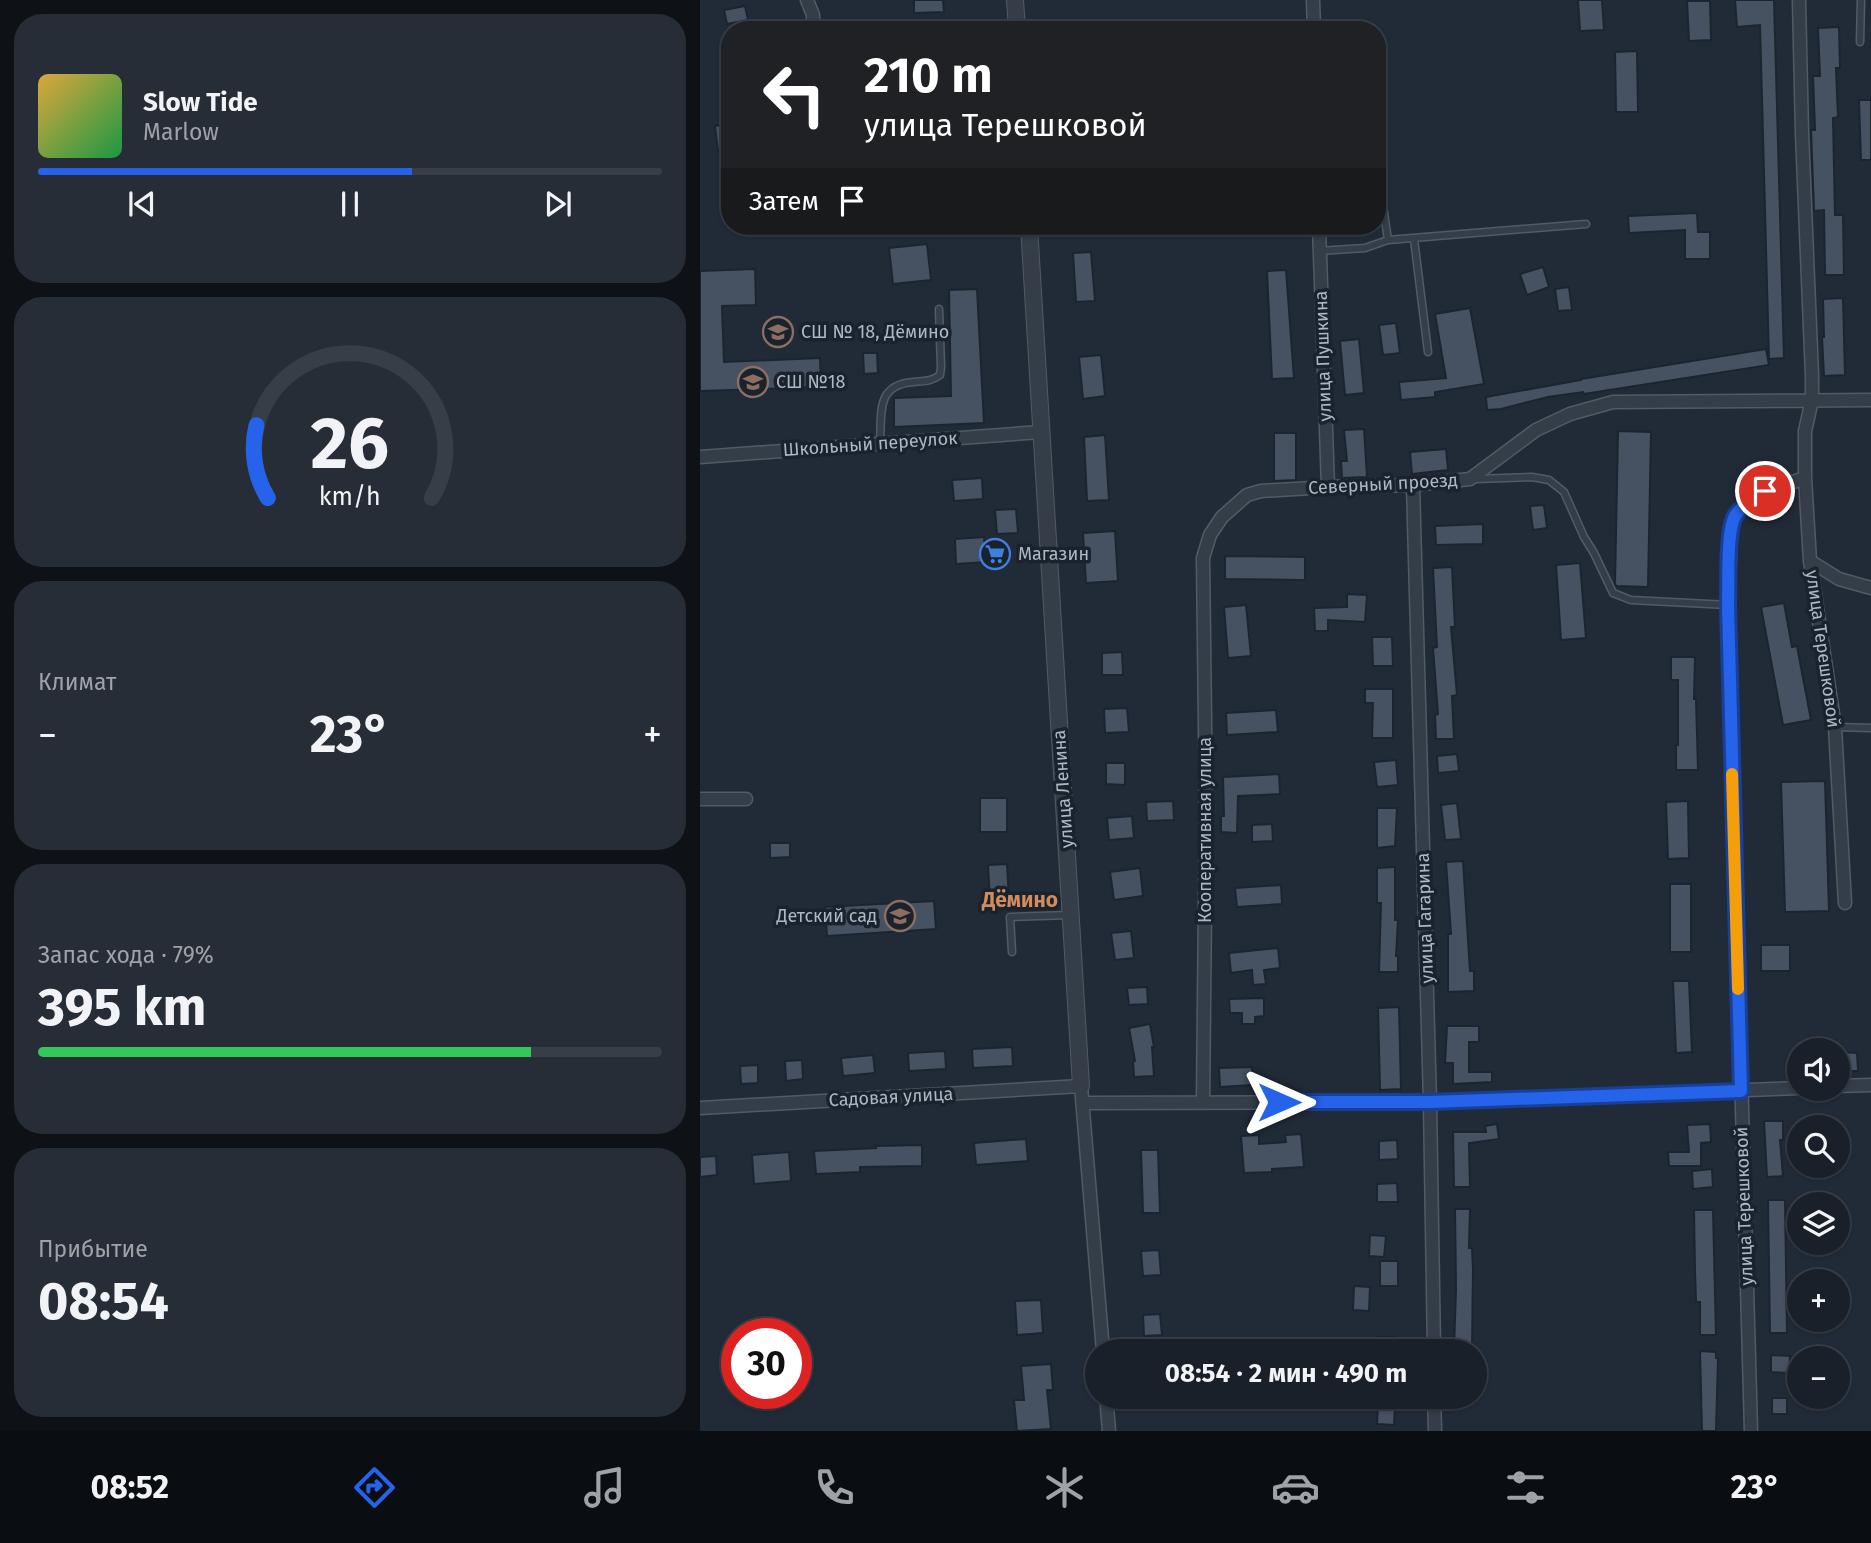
<!DOCTYPE html>
<html lang="ru">
<head>
<meta charset="utf-8">
<style>
  :root { --surface:#19202a; --page:#262d36; --text:#f1f3f6; --muted:#9fa3a8; --line:#373e47; --accent:#2563eb }
  body { margin:0; font-family:"Fira Sans",sans-serif; background:var(--page); color:var(--text); height:100vh; display:flex; flex-direction:column; font-size:26px; white-space:nowrap }
  * { box-sizing:border-box; margin:0 }
  p { font-size:23px; color:var(--muted) }
  .icon { flex:none; width:38px; height:38px; fill:none; stroke:currentColor; stroke-width:2; stroke-linecap:round; stroke-linejoin:round }
  .map { position:relative; flex:1; overflow:hidden }
  .side { display:flex; flex-direction:column; gap:14px; padding:14px; background:#0e1217; width:700px }
  .side>* { flex:none }
  .banner { position:absolute; left:21px; top:21px; width:665px; height:214px; border-radius:28px; box-shadow:0 2px 5px #0004,0 0 0 2px var(--line); background:#202124; color:#fff; overflow:hidden }
  .buttons { position:absolute; left:1087px; top:1038px; display:grid; gap:14px }
  .buttons a { display:grid; place-items:center; width:63px; height:63px; border-radius:50%; background:var(--surface); box-shadow:0 2px 5px #0004,0 0 0 2px var(--line); font-size:35px }
  .speed { position:absolute; left:21px; top:1318px; display:flex; gap:14px; font-size:35px; font-weight:700; text-align:center }
  .speed>* { display:grid; place-content:center; width:91px; height:91px; border-radius:50%; background:var(--surface); box-shadow:0 2px 5px #0004,0 0 0 2px var(--line); line-height:1 }
  .speed .limit { border:10px solid #d22; background:#fff; color:#111 }
  .pin { position:absolute; display:grid; place-items:center; width:60px; height:60px; color:#fff; margin:-30px; border:4px solid #fff; border-radius:50%; box-shadow:0 2px 7px #0007 }
  .me { position:absolute; width:77px; margin:-38px; rotate:90deg; stroke-linejoin:round; filter:drop-shadow(0 0 5px #0008) }
  .turn { display:flex; align-items:center; gap:24px; height:147px; padding:0 28px; font-size:32px }
  .turn .icon { width:91px; height:91px; stroke-width:2.5 }
  .turn b { display:block; font-size:49px; line-height:60px }
  .then { display:flex; align-items:center; height:66px; padding:0 28px; background:#0003; gap:14px; font-size:26px }
  .big { font-size:52px; font-weight:700; line-height:1.1 }
  .side .widget { flex:1; display:flex; flex-direction:column; justify-content:center; gap:10px; min-width:0; padding:0 24px; border-radius:28px; background:var(--page) }
  .side .dial { align-items:center; gap:0 }
  .dial svg { height:182px; overflow:visible; fill:none; stroke:var(--line); stroke-width:7; stroke-linecap:round; text-anchor:middle }
  .dial text { fill:var(--text); stroke:none }
  .song { display:flex; align-items:center; gap:21px }
  .cover { width:84px; height:84px; border-radius:10px; background:linear-gradient(135deg,hsl(40 70% 55%),hsl(140 70% 35%)) }
  .played { height:7px; border-radius:4px; background:linear-gradient(90deg,var(--accent) 60%,var(--line) 60%) }
  .keys { display:flex; justify-content:space-around; direction:ltr }
  .heat { display:flex; justify-content:space-between; align-items:center; font-size:38px; direction:ltr }
  .charge { height:10px; border-radius:5px; background:linear-gradient(90deg,#34c759 79%,var(--line) 0) }
  .trip { position:absolute; left:385px; top:1339px; width:402px; height:70px; border-radius:35px; background:var(--surface); box-shadow:0 2px 5px #0004,0 0 0 2px var(--line); font-weight:700; line-height:70px; text-align:center }
  .dock { display:flex; height:112px; justify-content:space-around; align-items:center; background:#0a0d11; color:var(--muted) }
  .dock .icon { width:49px; height:49px }
  .dock .current { color:var(--accent) }
  .dock b { font-size:32px; color:var(--text) }
  main { display:flex; flex:1; min-height:0 }
  .map>svg:first-child { display:block }
  .building { fill:#465262; stroke:#1c242f; stroke-width:2 }
  .lines { fill:none; stroke-linecap:round; stroke-linejoin:round }
  .service-casing { stroke:#515b66; stroke-width:9 }
  .minor-casing { stroke:#515b66; stroke-width:15 }
  .tertiary-casing { stroke:#515b66; stroke-width:18 }
  .service { stroke:#343d48; stroke-width:6 }
  .minor { stroke:#343d48; stroke-width:12 }
  .tertiary { stroke:#343d48; stroke-width:16 }
  .route-casing { stroke:#184099; stroke-width:18 }
  .route { stroke:#2563eb; stroke-width:12 }
  .slow { stroke:#f59e0b; stroke-width:12 }
  .labels { text-anchor:middle; dominant-baseline:central; stroke-width:7; stroke-linejoin:round; paint-order:stroke }
  .poi-label { font-size:18px; fill:#aeb8c5; stroke:#1a222d; text-anchor:start }
  .street-label { font-size:18px; fill:#aeb8c5; stroke:#1a222d }
  .quarter-label { font-size:21px; font-weight:bold; fill:#d28c5c; stroke:#1a222d }
</style>
</head>
<body>
<main>
<section class="side">
<div class="widget">
<div class="song"><i class="cover"></i><div><b>Slow Tide</b><p>Marlow</p></div></div>
<div class="played"></div>
<div class="keys"><svg class="icon" aria-label="previous" viewBox="0 0 24 24"><path d="M18 5L8 12l10 7zM5 5v14"/></svg><svg class="icon" aria-label="pause" viewBox="0 0 24 24"><path d="M8 5v14M16 5v14"/></svg><svg class="icon" aria-label="next" viewBox="0 0 24 24"><path d="M6 5l10 7-10 7zM19 5v14"/></svg></div>
</div>
<div class="widget dial"><svg viewBox="0 0 100 80">
<path d="M14 69A42 42 0 1 1 86 69"/>
<path d="M14 69A42 42 0 0 1 9 37" stroke="#2563eb"/>
<text x="50" y="56" font-size="32" font-weight="700">26</text>
<text x="50" y="72" font-size="11">km/h</text>
</svg></div>
<div class="widget"><p>Климат</p>
<div class="heat"><a>−</a><b class="big">23°</b><a>+</a></div>
</div>
<div class="widget"><p>Запас хода · 79%</p><b class="big">395 km</b><div class="charge"></div></div>
<div class="widget"><p>Прибытие</p><b class="big">08:54</b></div>
</section>
<div class="map">
<svg width="1171" height="1431" viewBox="0 0 1171 1431">
  <rect width="100%" height="100%" fill="#212b38"/>
  <path class="building" d="M214 0H243L244 12 214 13Z
    M878 0H902L904 30 880 31Z
    M1035 0H1074L1084 358 1069 359 1060 25 1037 27Z
    M987 1H1010L1011 40 989 41Z
    M45 6 48 20 27 24 24 10Z
    M1139 27 1140 68H1136L1138 117 1133 118 1135 215H1143L1144 275H1125L1124 210 1114 211 1111 130H1115L1113 76H1120L1118 28Z
    M937 51 938 112H916L915 52Z
    M1159 100H1171V160H1161Z
    M30 124V149L18 151 15 126Z
    M997 213 998 232H1010V259H985V230L929 233 928 216Z
    M227 244 231 280 193 284 189 248Z
    M391 252 395 301 376 302 373 253Z
    M843 267 849 287 827 295 820 274Z
    M55 269 56 305 22 306 24 362 120 358 121 387 0 391V271Z
    M586 270 594 378 572 379 567 271Z
    M869 287 872 310 858 311 855 289Z
    M277 289 284 423 194 427V398L251 396 249 290Z
    M1143 298 1145 375 1124 376 1122 337H1124L1123 299Z
    M770 308 784 384 735 392V397L701 400 699 382 746 378 735 314Z
    M696 323 700 353 683 355 679 325Z
    M659 339 664 393 645 395 640 341Z
    M1066 349 1069 365 884 394 883 392 848 397 801 409 787 410 786 397 881 380V379Z
    M163 353H177L178 373 164 374Z
    M401 355 405 396 383 399 379 357Z
    M664 429 667 477 642 478 641 461H647L644 430Z
    M918 431 951 432 948 587 916 586 915 583Z
    M574 433H596V480L574 481Z
    M405 435 409 500 387 501 384 437Z
    M746 449 748 470 712 474 710 452Z
    M282 478 283 499 254 501 252 480Z
    M844 505 847 528 833 530 830 506Z
    M316 509 318 533 297 534 295 510Z
    M783 524V544L736 545 735 526Z
    M415 531 418 581 386 583 383 533Z
    M284 537 286 562 256 564 255 539Z
    M525 556 605 557V580L525 579Z
    M880 563 886 638 861 640 856 565Z
    M752 567 755 627H751L757 695 752 696 754 739H736L735 715 738 714 733 648 737 647 733 568Z
    M647 594 667 595 665 622 628 620V631H615L614 608 647 607Z
    M1084 603 1092 647 1097 646 1111 720 1083 725 1061 607Z
    M546 605 551 656 528 658 524 607Z
    M672 637H692L693 666H673Z
    M422 652 423 675H402V653Z
    M971 657H995L994 699H996L998 770H976V745H978V680H971Z
    M665 689H693V738H672L673 703H665Z
    M427 708 429 732 405 733 404 709Z
    M576 710 578 732 527 735 526 713Z
    M757 754 759 771 738 773 737 756Z
    M696 760 698 785 677 787 674 762Z
    M406 763H425V785L406 784Z
    M579 774 580 794 538 796 537 833 521 832V816H524L523 777Z
    M1125 781 1129 911 1085 912 1081 782Z
    M280 798H307V832H280Z
    M473 801 474 820 447 821 446 802Z
    M988 801 989 858 968 859 966 802Z
    M757 803 761 839 745 840 741 805Z
    M677 808H697L695 846 677 848Z
    M432 816 434 838 409 840 407 818Z
    M572 824 573 841 552 842V825Z
    M70 843H90V857L70 858Z
    M763 861 770 971H774V991L748 992V934H751L746 862Z
    M307 864 309 900 290 901 288 865Z
    M695 867V920H698L696 956H698V972H679L681 903H677V868Z
    M440 868 443 896 414 900 410 872Z
    M970 884H991V952H970Z
    M581 885 582 904 537 907 535 888Z
    M234 901 236 929 127 936 125 907Z
    M431 931 434 958 415 960 411 933Z
    M1061 945H1090V971H1061Z
    M578 948 580 968 564 970 566 984 553 985 552 970 531 973 529 953Z
    M973 981H989L992 1052 976 1053Z
    M447 987 448 1004 429 1005 427 988Z
    M564 998V1016L555 1017V1024H542V1013H530L529 999Z
    M699 1007 701 1089 680 1090 678 1008Z
    M450 1024 454 1047H452L454 1076 434 1077 433 1062 435 1061 429 1028Z
    M747 1026H779V1042H769V1072H792V1082L753 1084V1063H745Z
    M312 1047 313 1066 273 1068 272 1049Z
    M245 1051 246 1069 209 1071 208 1053Z
    M1139 1052 1157 1053 1158 1071H1140Z
    M173 1055 175 1073 143 1076 141 1058Z
    M102 1060 103 1079 86 1081 85 1061Z
    M58 1065V1083L41 1084 40 1066Z
    M552 1067 553 1085 520 1087 519 1068Z
    M1064 1121H1083V1140H1080L1083 1176 1067 1177Z
    M797 1124 799 1139 769 1143 770 1187H754L753 1132H786L785 1126Z
    M1010 1124 1011 1142 1001 1143V1166H969L968 1152H989L987 1125Z
    M601 1134 604 1167 572 1169V1172L544 1173 541 1136 559 1135V1144L586 1142 585 1135Z
    M326 1139 328 1161 276 1165 274 1143Z
    M697 1140 698 1159 679 1160V1141Z
    M222 1145V1166L160 1167V1172L116 1174 114 1151 176 1148 175 1146Z
    M441 1150H458L460 1213H443Z
    M89 1152 91 1181 54 1184 52 1155Z
    M16 1156 17 1175 0 1177V1157Z
    M1012 1169 1013 1187 993 1189 992 1171Z
    M697 1183 698 1202H677V1184Z
    M1068 1200H1085L1087 1333H1070Z
    M755 1209H770L769 1248H772L773 1269 772 1349H754L756 1290Z
    M994 1210H1013L1016 1335H1000V1302H996L995 1270Z
    M670 1235 686 1236 684 1257 669 1256Z
    M459 1250 461 1275 443 1276 441 1251Z
    M680 1261H698V1286H680Z
    M654 1286 670 1287 669 1311 653 1310Z
    M341 1300 343 1333 317 1335 315 1301Z
    M460 1314 462 1335 444 1336 443 1315Z
    M676 1337H695V1351H677Z
    M1000 1351 1016 1352V1358H1018L1016 1431H1002Z
    M1071 1355 1090 1356 1089 1373 1071 1372Z
    M351 1364 353 1390H347L351 1429 317 1431 314 1400H324L321 1366Z
    M1072 1398H1087V1414H1072Z
    M678 1406 695 1407 694 1425 677 1424Z"/>
  <g class="lines">
    <g class="service-casing">
      <path id="service" d="M1160 42 1161 0
        M677 165 688 240
        M714 239 728 352
        M619 251 665 248 688 240 886 224
        M180 443C182 414 175 385 213 382 223 381 231 382 240 375L241 367 239 309
        M776 479 832 477 849 480 864 492 884 537 894 553 913 593 931 600 1028 605
        M1135 727 1171 728
        M312 952 310 917 369 915"/>
    </g>
    <g class="minor-casing">
      <path id="minor" d="M107 0 113 15V30
        M613 0 614 30
        M1099 0 1102 134 1112 376V400L1105 431V478L1110 561 1135 727 1145 903
        M619 226 628 487
        M0 457 341 432
        M713 485 730 1102 734 1351
        M1110 561 1139 579 1171 588
        M0 799H46
        M1138 1086 1171 1085
        M503 1102 506 806 503 558 510 535 522 517 547 495 561 491 628 487 713 485 770 479 836 430 870 414 913 402 1171 400
        M383 1103 730 1102 1099 1088
        M0 1108 381 1086 403 1351
        M406 1396 409 1431
        M734 1396 735 1431
        M1051 1431 1028 605 1031 533 1035 516 1048 502 1065 491 1105 478"/>
    </g>
    <g class="tertiary-casing">
      <path id="tertiary" d="M315 0 317 30
        M329 226 381 1086"/>
    </g>
    <use href="#service" class="service"/>
    <use href="#minor" class="minor"/>
    <use href="#tertiary" class="tertiary"/>
  </g>
  <g class="lines">
    <g class="route-casing">
      <path id="route" d="M579 1102H730L1041 1091 1028 605C1029 585 1026 532 1035 516 1042 505 1055 498 1065 491"/>
    </g>
    <use href="#route" class="route"/>
    <path class="slow" d="M1032 774 1038 989"/>
  </g>
  <defs>
    <g id="school-ring" transform="scale(1.575)"><circle r="9.5" fill="#1a222d" stroke="#8d6e63" stroke-width="1.5"/><path d="M0-5L7-2L0 1L-7-2ZM-4 1L0 2.5L4 1V4Q0 6-4 4Z" fill="#8d6e63"/></g>
    <g id="supermarket-ring" transform="scale(1.575)"><circle r="9.5" fill="#1a222d" stroke="#3f7fe0" stroke-width="1.5"/><path d="M-6-5.5h2.5l.6 2H6L4.5 2H-2.5L-4.4-4H-6ZM-1.5 3.2a1.3 1.3 0 1 0 .1 0ZM3 3.2a1.3 1.3 0 1 0 .1 0Z" fill="#3f7fe0"/></g>
  </defs>
  <g fill-rule="evenodd">
    <use href="#school-ring" x="78" y="332"/>
    <use href="#school-ring" x="53" y="382"/>
    <use href="#supermarket-ring" x="295" y="554"/>
    <use href="#school-ring" x="200" y="916"/>
  </g>
  <g class="labels">
    <g class="poi-label">
      <text x="101" y="332">СШ № 18, Дёмино</text>
      <text x="76" y="382">СШ №18</text>
      <text x="318" y="554">Магазин</text>
      <text x="177" y="916" text-anchor="end">Детский сад</text>
    </g>
    <g class="street-label">
      <text transform="translate(623 356) rotate(-92)">улица Пушкина</text>
      <text transform="translate(170 444) rotate(-4)">Школьный переулок</text>
      <text transform="translate(683 484) rotate(-3)">Северный проезд</text>
      <text transform="translate(1123 649) rotate(82)">улица Терешковой</text>
      <text transform="translate(363 789) rotate(-94)">улица Ленина</text>
      <text transform="translate(505 830) rotate(-90)">Кооперативная улица</text>
      <text transform="translate(725 918) rotate(-92)">улица Гагарина</text>
      <text transform="translate(191 1097) rotate(-3)">Садовая улица</text>
      <text transform="translate(1044 1206) rotate(-92)">улица Терешковой</text>
    </g>
    <g class="quarter-label">
      <text x="320" y="900">Дёмино</text>
    </g>
  </g>
</svg>
<div class="buttons">
<a><svg class="icon" aria-label="sound" viewBox="0 0 24 24"><path d="M4 9h4l5-4v14l-5-4H4zM17 9q2 3 0 6"/></svg></a>
<a><svg class="icon" aria-label="search" viewBox="0 0 24 24"><circle cx="10" cy="10" r="6"/><path d="M15 15l6 6"/></svg></a>
<a><svg class="icon" aria-label="layers" viewBox="0 0 24 24"><path d="M12 4l9 5-9 5-9-5zM3 14l9 5 9-5"/></svg></a>
<a>+</a>
<a>−</a>
</div>
<div class="speed"><div class="limit">30</div></div>
<div class="pin" style="left:1065px;top:491px;background:#d93025"><svg class="icon" aria-label="arrive" viewBox="0 0 24 24"><path d="M6 21V4h12l-3 4 3 4H6"/></svg></div>
<svg class="me" style="left:579px;top:1102px" viewBox="-20 -20 40 40"><path d="M0-17L14 15 0 8-14 15z" fill="#2563eb" stroke="#fff" stroke-width="4"/></svg>
<div class="trip">08:54 · 2 мин · 490 m</div>
<div class="banner">
<div class="turn"><svg class="icon" aria-label="left" viewBox="0 0 24 24"><path d="M17 20v-9H6M10 6l-5 5 5 5"/></svg><div><b>210 m</b>улица Терешковой</div></div>
<div class="then">Затем<svg class="icon" aria-label="arrive" viewBox="0 0 24 24"><path d="M6 21V4h12l-3 4 3 4H6"/></svg></div>
</div>
</div>
</main>
<nav class="dock">
<b>08:52</b>
<svg class="icon current" aria-label="directions" viewBox="0 0 24 24"><path d="M12 3l9 9-9 9-9-9zM9 14v-3h6M13 9l2 2-2 2"/></svg>
<svg class="icon" aria-label="music" viewBox="0 0 24 24"><path d="M9 18V5l10-2v13"/><circle cx="6" cy="18" r="3"/><circle cx="16" cy="16" r="3"/></svg>
<svg class="icon" aria-label="phone" viewBox="0 0 24 24"><path d="M5 4h4l2 5-3 2q2 4 5 5l2-3 5 2v4C11 20 4 13 5 4z"/></svg>
<svg class="icon" aria-label="climate" viewBox="0 0 24 24"><path d="M12 3v18M4 7l16 10M4 17L20 7"/></svg>
<svg class="icon" aria-label="car" viewBox="0 0 24 24"><path d="M5 17H2v-5l4-1 3-4h7l3 4 3 1v5h-3M9 17h6M6 11h13"/><circle cx="7" cy="17" r="2"/><circle cx="17" cy="17" r="2"/></svg>
<svg class="icon" aria-label="filters" viewBox="0 0 24 24"><path d="M4 7h16M4 17h16"/><circle cx="9" cy="7" r="2"/><circle cx="15" cy="17" r="2"/></svg>
<b>23°</b>
</nav>
</body>
</html>
